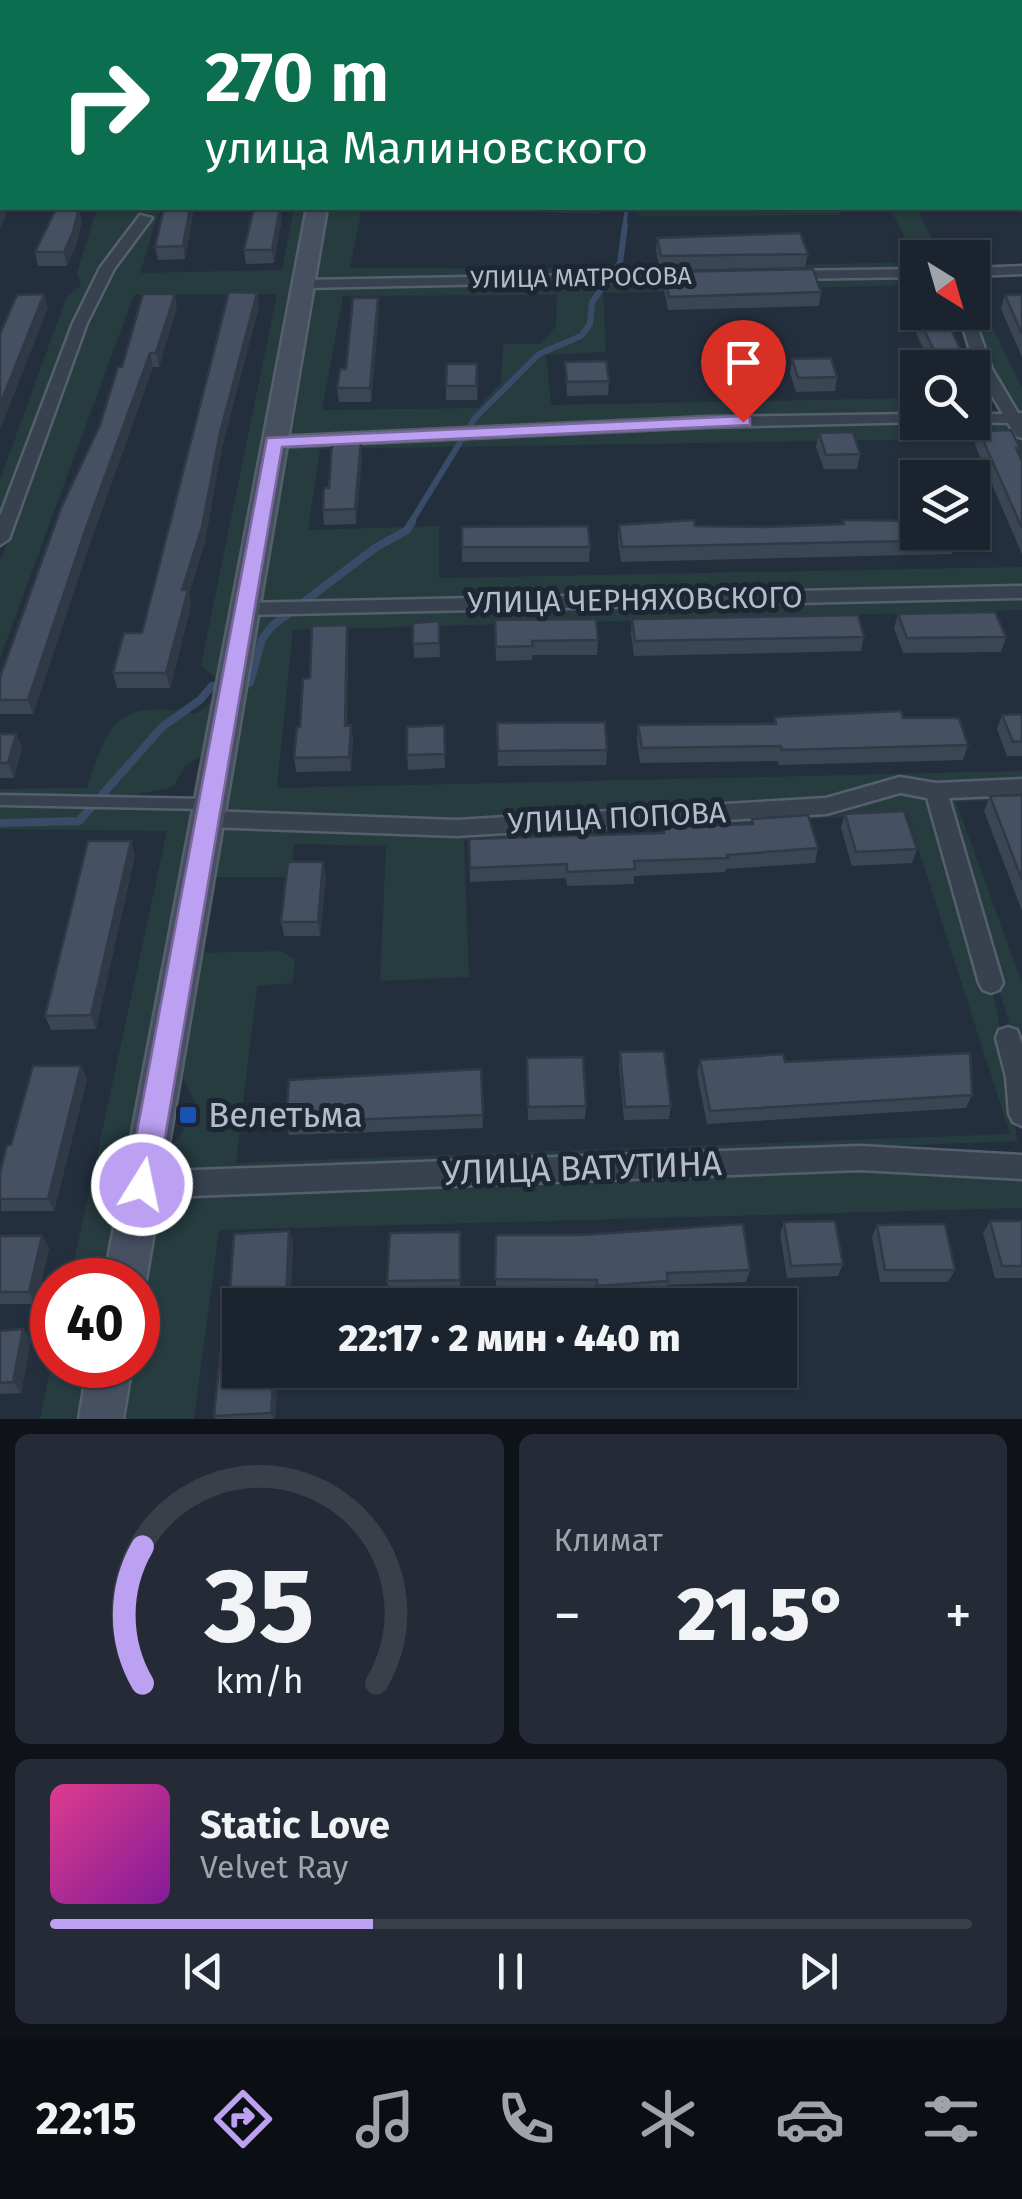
<!DOCTYPE html>
<html lang="ru">
<head>
<meta charset="utf-8">
<style>
  :root { --surface:#1b232e; --page:#242b36; --text:#f1f3f6; --muted:#a0a4aa; --line:#39404a; --accent:#bca0f2 }
  body { margin:0; font-family:"Fira Sans",sans-serif; background:var(--page); color:var(--text); height:100vh; display:flex; flex-direction:column; font-size:38px; white-space:nowrap }
  * { box-sizing:border-box; margin:0 }
  p { font-size:32px; color:var(--muted) }
  .icon { flex:none; width:55px; height:55px; fill:none; stroke:currentColor; stroke-width:2; stroke-linecap:round; stroke-linejoin:round }
  .map { position:relative; height:1419px; overflow:hidden }
  .sheet { display:flex; flex-direction:column; gap:15px; padding:15px; background:#0f1319; flex:1 }
  .sheet>* { flex:none }
  .banner { position:absolute; left:0px; top:0px; width:1022px; height:210px; box-shadow:0 2px 8px #0004,0 0 0 2px var(--line); background:#0b6e4f; color:#fff; overflow:hidden }
  .needle { width:65px; rotate:143deg }
  .buttons { position:absolute; left:900px; top:240px; display:grid; gap:20px }
  .buttons a { display:grid; place-items:center; width:90px; height:90px; border-radius:0px; background:var(--surface); box-shadow:0 2px 8px #0004,0 0 0 2px var(--line); font-size:50px }
  .speed { position:absolute; left:30px; top:1258px; display:flex; gap:20px; font-size:50px; font-weight:700; text-align:center }
  .speed>* { display:grid; place-content:center; width:130px; height:130px; border-radius:50%; background:var(--surface); box-shadow:0 2px 8px #0004,0 0 0 2px var(--line); line-height:1 }
  .speed .limit { border:15px solid #d22; background:#fff; color:#111 }
  .pin { position:absolute; display:grid; place-items:center; width:85px; height:85px; color:#fff; margin:-102px -42px; border-radius:50% 50% 50% 0; rotate:-45deg; box-shadow:0 0 10px #0007 }
  .pin .icon { rotate:45deg }
  .me { position:absolute; width:110px; margin:-55px; rotate:10deg; stroke-linejoin:round; filter:drop-shadow(0 0 8px #0008) }
  .turn { display:flex; align-items:center; gap:35px; height:210px; padding:0 40px; font-size:45px }
  .turn .icon { width:130px; height:130px; stroke-width:2.5 }
  .turn b { display:block; font-size:70px; line-height:85px }
  .big { font-size:75px; font-weight:800; line-height:1.1 }
  .sheet .card { flex:1; display:flex; flex-direction:column; justify-content:center; gap:15px; min-width:0; padding:0 35px; border-radius:15px; background:var(--page) }
  .sheet .dial { align-items:center; gap:0 }
  .dial svg { height:260px; overflow:visible; fill:none; stroke:var(--line); stroke-width:7; stroke-linecap:round; text-anchor:middle }
  .dial text { fill:var(--text); stroke:none }
  .song { display:flex; align-items:center; gap:30px }
  .cover { width:120px; height:120px; border-radius:15px; background:linear-gradient(135deg,hsl(330 70% 55%),hsl(290 70% 35%)) }
  .played { height:10px; border-radius:5px; background:linear-gradient(90deg,var(--accent) 35%,var(--line) 35%) }
  .keys { display:flex; justify-content:space-around; direction:ltr }
  .heat { display:flex; justify-content:space-between; align-items:center; font-size:55px; direction:ltr }
  .sheet .tiles { flex:1; display:grid; gap:15px; grid-template-columns:1fr 1fr }
  .card:last-child { grid-column:span 2 }
  .trip { position:absolute; left:222px; top:1288px; width:575px; height:100px; border-radius:0px; background:var(--surface); box-shadow:0 2px 8px #0004,0 0 0 2px var(--line); font-weight:800; line-height:100px; text-align:center }
  .tab-bar { display:flex; height:160px; justify-content:space-around; align-items:center; background:#0b0e12; color:var(--muted) }
  .tab-bar .icon { width:70px; height:70px }
  .tab-bar .on { color:var(--accent) }
  .tab-bar b { font-size:45px; color:var(--text) }
  .map>svg:first-child { display:block }
  .green { fill:#263c3f; fill-rule:evenodd }
  .lines { fill:none; stroke-linecap:round; stroke-linejoin:round }
  .stream-far2 { stroke:#394c67; stroke-width:4 }
  .stream-far1 { stroke:#394c67; stroke-width:6 }
  .stream { stroke:#394c67; stroke-width:8 }
  .lane-far1-casing { stroke:#565f6c; stroke-width:9 }
  .lane-casing { stroke:#565f6c; stroke-width:15 }
  .street-casing { stroke:#565f6c; stroke-width:5 }
  .secondary-casing { stroke:#565f6c; stroke-width:5 }
  .path { stroke:#44595c; stroke-width:2.5; stroke-dasharray:4 4; stroke-linecap:butt }
  .lane-far1 { stroke:#38414e; stroke-width:6 }
  .lane { stroke:#38414e; stroke-width:10 }
  .street { fill:#38414e; fill-rule:evenodd }
  .secondary { fill:#465061; fill-rule:evenodd }
  .wall { fill:#3b4654 }
  .shaded-wall { fill:#303945 }
  .building { fill:#455162; stroke:#303945; stroke-width:2.5 }
  .route { fill:#bca0f2; stroke:#7a689d; stroke-width:2.5 }
  .transit-dot { fill:#1a4fb4; stroke:#1d2633; stroke-width:4 }
  .labels { text-anchor:middle; dominant-baseline:central; stroke-width:10; stroke-linejoin:round; paint-order:stroke }
  .far-street-label { font-size:25px; fill:#b4bcc9; stroke:#1d2633 }
  .street-label { font-size:30px; fill:#b4bcc9; stroke:#1d2633 }
  .near-poi-label { font-size:35px; fill:#b4bcc9; stroke:#1d2633; text-anchor:start }
  .near-street-label { font-size:35px; fill:#b4bcc9; stroke:#1d2633 }
</style>
</head>
<body>
<div class="map">
<svg width="1022" height="1419" viewBox="0 0 1022 1419">
  <rect width="100%" height="100%" fill="#242f3e"/>
  <path class="green" d="M0 0H346L2 2V197Z
    M360 0H1022V187L1020 2Z
    M97 208H160L140 273 282 270 294 208H310L219 681 201 665 277 294 134 295 0 658V562L88 323 139 219 99 269 75 320 0 522V480L66 298 81 285 77 273Z
    M325 208H600V214L362 208 350 268 606 269 917 262 890 208 840 211V215L641 216 629 208H916L942 257 918 258 917 271 328 281 314 276Z
    M917 275V285L603 293 606 352 546 355 551 405 917 398V417L292 438 285 435 310 289 315 288ZM557 295 556 326 541 344H503L501 382 478 408 322 410 343 296Z
    M973 288 1022 387V414L1015 411 988 368 969 313 972 312Z
    M1007 421 1022 441V467L1007 438 320 449 308 530 439 526V578L1022 567V589L268 605 256 602 283 449 292 445 708 425Z
    M1022 597V610L293 630 277 788 1022 771V782L935 786 823 800 459 822 226 813 220 807 252 615Z
    M217 697 208 751 185 766 173 787C145 793 116 800 87 799 57 797 30 793 0 794V789L87 788C108 720 120 699 196 714Z
    M903 789 926 793 991 983 1010 1078 1017 1141 191 1173 167 1161 169 1148 199 1111 176 1063 195 953 282 951 295 960 293 983 257 986 236 1163 1010 1134 907 813 464 841 469 977 380 981 386 846 294 844 291 877H210L222 827 456 833 829 810Z
    M1022 792V799L956 802 1022 983V1067L943 799 945 795Z
    M50 806 190 811 194 827 110 1280H70L167 831 0 829V808Z
    M858 1167 1022 1174V1208L219 1230 194 1419H115L124 1365H138V1288L152 1202 173 1194Z
    M52 1361V1365H94L84 1419H40Z"/>
  <g class="lines">
    <path class="stream-far2" d="M624 228 627 208"/>
    <path class="stream-far1" d="M410 524 475 418 539 354 581 336 590 324 592 302 620 263 625 225"/>
    <path class="stream" d="M240 684 250 683 262 639 272 626 375 548 407 530 412 522
      M0 823 79 821 162 727 200 700 212 686 226 685"/>
    <g class="lane-far1-casing">
      <path id="lane-far1" d="M296 2 303 0"/>
    </g>
    <g class="lane-casing">
      <path id="lane" d="M0 800 206 804"/>
    </g>
    <g class="street-casing">
      <path id="street" d="M140 215 152 218 114 269 87 323 9 539 0 545V516L73 323 100 268Z
        M1022 266V274L972 276V268Z
        M918 269V277L787 279 780 275 787 271Z
        M688 273 695 277 693 280 305 288 298 284 305 280Z
        M958 312H972L992 369 1018 413H1022V438L1016 436 1008 423 967 422H972V414H1003L976 369Z
        M918 414V422H923L708 427 274 447 266 442 274 437 708 417Z
        M1022 586V598L247 615 238 609 247 603Z
        M900 777 936 783 1022 779V795L949 798 1003 983 999 990 991 993 983 990 979 983 927 798 900 793 826 814 457 836 209 827 201 825 198 819 201 813 209 811 457 820 826 798Z
        M1008 1027 1017 1030 1022 1044V1126L1013 1122 1009 1114 1006 1077 996 1038 999 1030Z
        M860 1146 1022 1155V1179L860 1170 142 1198 133 1194 129 1185 133 1176 142 1172Z"/>
    </g>
    <g class="secondary-casing">
      <path id="secondary" d="M345 0H361V2H346Z
        M307 208H327L146 1280 138 1296V1280H104Z
        M88 1365H132L123 1419H79Z"/>
    </g>
    <path class="path" d="M632 0 639 2
      M215 2 224 0"/>
    <use href="#lane-far1" class="lane-far1"/>
    <use href="#lane" class="lane"/>
    <use href="#street" class="street"/>
    <use href="#secondary" class="secondary"/>
  </g>
  <path class="wall" d="M79 208 82 221 76 245 67 266H38L35 252Z
    M164 208H192L193 214 185 259 158 260 155 247Z
    M282 217 274 263 246 264 244 250Z
    M657 238 808 254 805 267 660 270 656 251Z
    M664 272 821 292 819 306 668 310 663 285Z
    M902 283 969 368H927L929 361 899 296Z
    M257 293 259 306 222 447 205 541 189 594 191 605 170 688H117L113 673 142 633Z
    M1005 295H1022V357L1001 309Z
    M177 307 159 367H153L89 546 33 714H0V677L100 425Z
    M379 311 371 402H339L337 388 346 369Z
    M792 359 837 377 835 391 796 392 790 373Z
    M565 362 609 381 608 395 567 396Z
    M478 378 477 400H446V386Z
    M979 431 1020 448 1018 453 1022 461V554L975 445Z
    M819 433 860 454 857 469H824L816 447Z
    M362 456 356 524 324 525 323 510 329 488Z
    M843 520 956 540 952 554 621 562 618 540 619 525 768 527 842 524Z
    M462 527 590 547 589 562H462Z
    M898 614 1006 637 1001 652 903 653 894 628Z
    M632 619 864 637 861 651 634 656 631 634Z
    M495 620 598 640 597 655H532V660L496 661Z
    M439 621 440 657 414 658 413 623Z
    M348 639 347 725H351L353 740 351 771 296 772 294 758 310 678Z
    M1022 714V756H1007L997 729 1002 715Z
    M775 717 903 718 968 745 963 760 779 765 778 761 640 763 637 740 638 725 774 724Z
    M497 723 607 750 606 765 498 766Z
    M444 725 445 768 408 770 407 755Z
    M0 734H16L22 748 14 778H0Z
    M1022 795V911L984 811 990 796Z
    M845 814 917 849 912 863 852 866 841 828Z
    M752 819 818 848 815 863 726 869 725 872 634 876V884L567 886 566 878 470 882 469 839 663 833V827L751 824Z
    M135 855 96 1029 51 1030 45 1016Z
    M323 862 326 876 320 936H284L281 922Z
    M620 1052 671 1106 669 1119 624 1120 619 1066Z
    M527 1058 586 1106 585 1119 528 1120Z
    M700 1060 785 1062 972 1095 966 1108 707 1124 697 1073Z
    M81 1066 87 1079 54 1211H1L0 1173Z
    M481 1069 483 1128 289 1135 286 1122Z
    M990 1221H1022V1278H995L983 1233Z
    M784 1222 843 1264 838 1276 787 1278 780 1234Z
    M877 1225 955 1270 948 1282H880L872 1237Z
    M289 1231 293 1243 290 1305H240V1315L233 1316 229 1304Z
    M496 1235 750 1270 746 1282 668 1285 666 1293 596 1297V1291H496Z
    M0 1236H42L49 1248 36 1304H0Z
    M461 1244 460 1291 389 1293 387 1281Z
    M23 1329 31 1340 21 1393 0 1394V1331Z
    M240 1370H278L275 1419H215L214 1416Z"/>
  <path class="shaded-wall" d="M2 202V208H5L7 213 0 229V208Z
    M79 208 82 221 76 245 67 266 64 252Z
    M190 208H192L193 214 185 259 183 246Z
    M280 208 282 217 274 263 272 250Z
    M257 293 259 306 222 447 205 541 189 594 191 605 170 688 166 673 182 590 220 433Z
    M44 294 48 308 0 430V404Z
    M175 294 177 307 159 367 156 353Z
    M378 298 379 311 371 402 370 388Z
    M150 353 153 367 89 546 33 714 28 700 85 531Z
    M361 442 362 456 356 524 355 509Z
    M347 625 348 639 346 740 345 726Z
    M351 725 353 740 351 771 349 757Z
    M16 734 22 748 14 778 8 763Z
    M131 841 135 855 96 1029 91 1015Z
    M323 862 326 876 320 936 318 922Z
    M81 1066 87 1079 54 1211 48 1199Z
    M289 1231 293 1243 290 1305H287L286 1301Z
    M42 1236 49 1248 36 1304 29 1292Z
    M23 1329 31 1340 21 1393 13 1382Z
    M274 1370H278L275 1419H273L271 1413Z"/>
  <path class="building" d="M79 208 73 232 64 252H35L56 209Z
    M164 208H190L183 246 155 247Z
    M254 208H280L272 250H244Z
    M800 233 808 254 661 256 657 238Z
    M813 269 821 292 669 297 664 272Z
    M918 282V312H943L969 368H935L930 357H937L902 283Z
    M229 292 257 293 220 433 202 527 182 590H188L166 673H113L124 633H142Z
    M44 294 1 402 0 404V334L17 295Z
    M143 294H175L156 353H150L85 531 28 700H0V677L61 508 100 425 118 367H122Z
    M1005 295H1022V334Z
    M353 298H378L370 388H337L340 369H346Z
    M831 358 837 377 798 378 792 359Z
    M606 361 609 381 567 382 565 362Z
    M447 364H477L476 386H446Z
    M1011 430 1020 448H1016L1022 461V528L979 431Z
    M853 432 860 454 826 455 819 433Z
    M332 442H361L355 509 323 510 324 488H329Z
    M694 520 695 526 768 527 844 524 843 520 918 521V532H954L956 540 622 547 619 525Z
    M588 526 590 547H462V527Z
    M995 612 1006 637 907 638 898 614Z
    M858 615 864 637 635 641 632 619Z
    M596 619 598 640 532 641 533 646 496 647 495 620Z
    M439 621V643L413 644V623Z
    M347 625 345 726 351 725 349 757 294 758 297 727H300L303 679 310 678 312 626Z
    M901 711 903 718H959L968 745 782 750 781 746 642 748 638 725 776 724 775 717Z
    M1022 714V741L1013 742 1002 715Z
    M605 722 607 750 498 751 497 723Z
    M444 725 445 754 407 755V727Z
    M0 734H16L8 763H0Z
    M1022 795V880L990 796Z
    M904 811 917 849 856 852 845 814Z
    M808 815 818 848 727 855 728 858 634 861 635 869 567 872V864L470 868 469 839 664 833 663 827 753 824 752 819Z
    M88 841H131L91 1015 45 1016Z
    M288 862H323L318 922H281Z
    M664 1051 671 1106 625 1107 620 1052Z
    M970 1053 972 1095 710 1111 700 1060 783 1054 785 1062Z
    M583 1057 586 1106 528 1107 527 1058Z
    M33 1066H81L48 1199H0V1173L7 1145H11Z
    M481 1069 483 1115 286 1122 289 1080Z
    M835 1221 843 1264 791 1266 784 1222Z
    M990 1221H1022V1266H1002Z
    M743 1224 750 1270 667 1273 668 1281 597 1286V1280L495 1279 496 1235H582Z
    M945 1224 955 1270H885L877 1225Z
    M289 1231 286 1301 229 1304 234 1234Z
    M460 1232V1280L387 1281 390 1233Z
    M0 1236H42L29 1292H0Z
    M23 1329 13 1382 0 1383V1331Z
    M240 1353V1370H274L271 1413 214 1416 220 1354Z"/>
  <path class="route" d="M743 416 750 418V425L282 447 157 1185 152 1195 142 1199 131 1195 127 1185 267 438Z"/>
  <rect class="transit-dot" x="178" y="1105" width="20" height="20" rx="5"/>
  <g class="labels">
    <g class="far-street-label">
      <text transform="translate(581 278) rotate(-1)">УЛИЦА МАТРОСОВА</text>
    </g>
    <g class="street-label">
      <text transform="translate(635 600) rotate(-1)">УЛИЦА ЧЕРНЯХОВСКОГО</text>
      <text transform="translate(617 818) rotate(-3)">УЛИЦА ПОПОВА</text>
    </g>
    <g class="near-poi-label">
      <text x="208" y="1115">Велетьма</text>
    </g>
    <g class="near-street-label">
      <text transform="translate(582 1168) rotate(-2)">УЛИЦА ВАТУТИНА</text>
    </g>
  </g>
</svg>
<div class="buttons">
<a><svg class="needle" viewBox="-14 -14 28 28"><path d="M0-13l5 13h-10z" fill="#e53935"/><path d="M0 13l5-13h-10z" fill="#a0a4aa"/></svg></a>
<a><svg class="icon" aria-label="search" viewBox="0 0 24 24"><circle cx="10" cy="10" r="6"/><path d="M15 15l6 6"/></svg></a>
<a><svg class="icon" aria-label="layers" viewBox="0 0 24 24"><path d="M12 4l9 5-9 5-9-5zM3 14l9 5 9-5"/></svg></a>
</div>
<div class="speed"><div class="limit">40</div></div>
<div class="pin" style="left:743px;top:422px;background:#d93025"><svg class="icon" aria-label="arrive" viewBox="0 0 24 24"><path d="M6 21V4h12l-3 4 3 4H6"/></svg></div>
<svg class="me" style="left:142px;top:1185px" viewBox="-20 -20 40 40"><circle r="17" fill="#bca0f2" stroke="#fff" stroke-width="3"/><path d="M0-11L8 9 0 5-8 9z" fill="#fff"/></svg>
<div class="trip">22:17 · 2 мин · 440 m</div>
<div class="banner">
<div class="turn"><svg class="icon" aria-label="right" viewBox="0 0 24 24"><path d="M7 20v-9h11M14 6l5 5-5 5"/></svg><div><b>270 m</b>улица Малиновского</div></div>
</div>
</div>
<section class="sheet">
<div class="tiles">
<div class="card dial"><svg viewBox="0 0 100 80">
<path d="M14 69A42 42 0 1 1 86 69"/>
<path d="M14 69A42 42 0 0 1 14 27" stroke="#bca0f2"/>
<text x="50" y="56" font-size="32" font-weight="700">35</text>
<text x="50" y="72" font-size="11">km/h</text>
</svg></div>
<div class="card"><p>Климат</p>
<div class="heat"><a>−</a><b class="big">21.5°</b><a>+</a></div>
</div>
<div class="card">
<div class="song"><i class="cover"></i><div><b>Static Love</b><p>Velvet Ray</p></div></div>
<div class="played"></div>
<div class="keys"><svg class="icon" aria-label="previous" viewBox="0 0 24 24"><path d="M18 5L8 12l10 7zM5 5v14"/></svg><svg class="icon" aria-label="pause" viewBox="0 0 24 24"><path d="M8 5v14M16 5v14"/></svg><svg class="icon" aria-label="next" viewBox="0 0 24 24"><path d="M6 5l10 7-10 7zM19 5v14"/></svg></div>
</div>
</div>
</section>
<nav class="tab-bar">
<b>22:15</b>
<svg class="icon on" aria-label="directions" viewBox="0 0 24 24"><path d="M12 3l9 9-9 9-9-9zM9 14v-3h6M13 9l2 2-2 2"/></svg>
<svg class="icon" aria-label="music" viewBox="0 0 24 24"><path d="M9 18V5l10-2v13"/><circle cx="6" cy="18" r="3"/><circle cx="16" cy="16" r="3"/></svg>
<svg class="icon" aria-label="phone" viewBox="0 0 24 24"><path d="M5 4h4l2 5-3 2q2 4 5 5l2-3 5 2v4C11 20 4 13 5 4z"/></svg>
<svg class="icon" aria-label="climate" viewBox="0 0 24 24"><path d="M12 3v18M4 7l16 10M4 17L20 7"/></svg>
<svg class="icon" aria-label="car" viewBox="0 0 24 24"><path d="M5 17H2v-5l4-1 3-4h7l3 4 3 1v5h-3M9 17h6M6 11h13"/><circle cx="7" cy="17" r="2"/><circle cx="17" cy="17" r="2"/></svg>
<svg class="icon" aria-label="filters" viewBox="0 0 24 24"><path d="M4 7h16M4 17h16"/><circle cx="9" cy="7" r="2"/><circle cx="15" cy="17" r="2"/></svg>
</nav>
</body>
</html>
